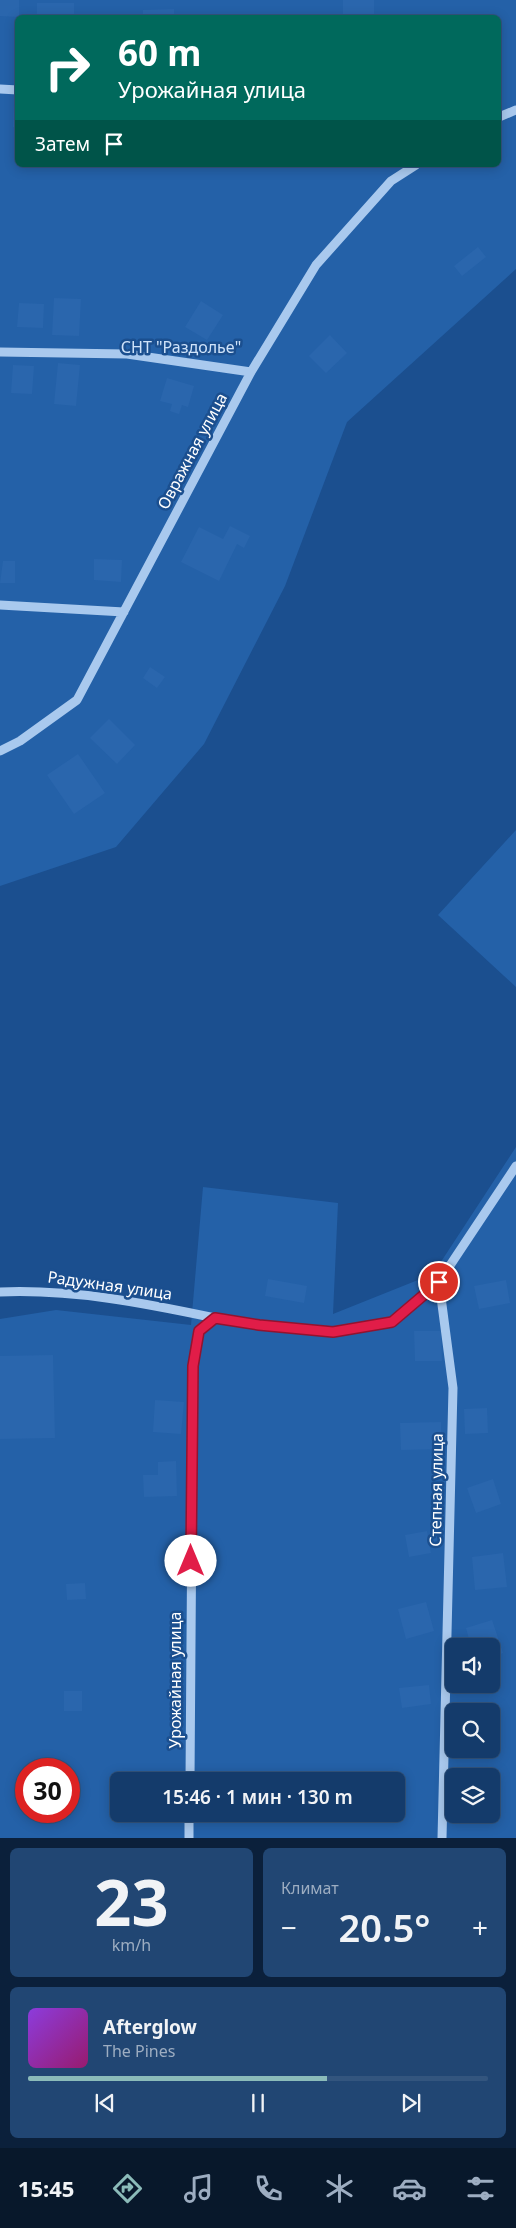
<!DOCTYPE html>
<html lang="ru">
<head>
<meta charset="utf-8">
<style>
  :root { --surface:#143b6b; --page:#214673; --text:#f1f3f6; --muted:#9dadc1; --line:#33557e; --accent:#8bbbb9 }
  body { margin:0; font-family:"Noto Sans",sans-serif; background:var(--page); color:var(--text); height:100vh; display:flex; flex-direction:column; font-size:19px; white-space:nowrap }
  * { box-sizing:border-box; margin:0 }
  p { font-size:16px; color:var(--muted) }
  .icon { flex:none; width:28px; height:28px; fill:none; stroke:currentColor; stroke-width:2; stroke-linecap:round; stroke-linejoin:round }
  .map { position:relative; height:1838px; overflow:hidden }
  .details { display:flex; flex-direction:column; gap:10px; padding:10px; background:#0b203b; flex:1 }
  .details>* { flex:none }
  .banner { position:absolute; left:15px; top:15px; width:486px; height:152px; border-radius:8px; box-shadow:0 2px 12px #0003,0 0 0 1px var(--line); background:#00695c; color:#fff; overflow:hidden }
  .controls { position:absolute; left:445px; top:1638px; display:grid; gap:10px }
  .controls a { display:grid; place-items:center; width:55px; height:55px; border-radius:8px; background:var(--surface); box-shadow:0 2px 12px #0003,0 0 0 1px var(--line); font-size:25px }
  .speed { position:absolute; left:15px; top:1758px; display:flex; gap:10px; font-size:25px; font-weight:700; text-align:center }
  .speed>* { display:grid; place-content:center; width:65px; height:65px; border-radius:50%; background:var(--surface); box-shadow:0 2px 12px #0003,0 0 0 1px var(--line); line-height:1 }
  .speed .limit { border:8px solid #d22; background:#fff; color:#111 }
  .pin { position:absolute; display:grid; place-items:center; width:42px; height:42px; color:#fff; margin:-21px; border:2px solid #fff; border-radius:50%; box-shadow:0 1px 5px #0007 }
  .me { position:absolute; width:55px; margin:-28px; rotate:0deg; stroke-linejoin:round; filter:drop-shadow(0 0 4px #0008) }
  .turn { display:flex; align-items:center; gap:18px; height:105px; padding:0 20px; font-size:22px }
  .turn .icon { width:65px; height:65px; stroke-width:2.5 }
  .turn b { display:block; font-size:35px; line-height:42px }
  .then { display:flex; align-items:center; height:48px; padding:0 20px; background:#0003; gap:10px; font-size:19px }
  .big { font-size:38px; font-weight:600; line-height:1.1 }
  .details .tile { flex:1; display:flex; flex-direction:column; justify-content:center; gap:8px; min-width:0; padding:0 18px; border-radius:8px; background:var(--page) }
  .details .dial { align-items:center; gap:0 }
  .dial b { font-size:65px; line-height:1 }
  .song { display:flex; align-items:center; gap:15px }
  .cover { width:60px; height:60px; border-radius:8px; background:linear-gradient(135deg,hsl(270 70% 55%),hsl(320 70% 35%)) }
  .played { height:5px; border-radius:2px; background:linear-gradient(90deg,var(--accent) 65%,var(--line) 65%) }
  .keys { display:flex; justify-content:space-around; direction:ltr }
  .heat { display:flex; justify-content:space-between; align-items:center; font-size:28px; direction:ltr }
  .details .tiles { flex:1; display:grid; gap:10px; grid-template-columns:1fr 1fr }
  .tile:last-child { grid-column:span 2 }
  .trip { position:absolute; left:110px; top:1772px; width:295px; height:50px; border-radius:8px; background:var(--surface); box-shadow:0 2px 12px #0003,0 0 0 1px var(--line); font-weight:600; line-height:50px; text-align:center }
  .tabs { display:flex; height:80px; justify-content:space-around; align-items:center; background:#08182b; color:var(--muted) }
  .tabs .icon { width:35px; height:35px }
  .tabs .selected { color:var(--accent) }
  .tabs b { font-size:22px; color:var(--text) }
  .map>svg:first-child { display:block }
  .green { fill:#2461a8; fill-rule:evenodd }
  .building { fill:#2a66ad }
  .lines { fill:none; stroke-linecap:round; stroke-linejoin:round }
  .minor { stroke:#a9c9ee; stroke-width:9 }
  .route-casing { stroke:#92132f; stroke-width:12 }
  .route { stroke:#e11d48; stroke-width:9 }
  .labels { text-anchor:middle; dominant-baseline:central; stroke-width:5; stroke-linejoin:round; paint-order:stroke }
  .park-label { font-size:16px; fill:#cfe3fa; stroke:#1b4f8f }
  .street-label { font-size:16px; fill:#fff; stroke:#1b4f8f }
</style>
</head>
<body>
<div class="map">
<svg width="516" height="1838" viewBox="0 0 516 1838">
  <rect width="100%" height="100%" fill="#1b4f8f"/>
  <path class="green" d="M0 0H516V269L347 422 285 586 204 744 116 847 0 886ZM18 18H499V165H18Z
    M516 830V987L438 915Z
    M516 1147V1838H0V1319L56 1310 191 1325 203 1187 338 1203 333 1314 433 1274ZM454 1646H491V1684H454ZM454 1711H491V1749H454ZM26 1769H69V1811H26ZM454 1776H491V1814H454ZM119 1781H396V1814H119Z"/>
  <path class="building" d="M0 0H19V17L0 16Z
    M343 0H374V18H343Z
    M37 3H74V18H37Z
    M174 9V18H143V10Z
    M14 104H18V127H13Z
    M478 247 486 257 462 276 454 266Z
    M54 298 81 299 79 336 52 335Z
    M201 301 223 315 207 340 185 327Z
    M19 303 44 304 43 328 17 327Z
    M330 335 347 353 326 373 309 356Z
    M58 363 80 365 76 406 54 404Z
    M13 365 34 366 32 394 11 393Z
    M167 378 194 386 188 407 182 405 179 414 170 411 172 404 160 401Z
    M230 526 250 536 244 548 237 544 219 581 181 562 199 527 223 539Z
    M94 559 122 560 121 582 94 580Z
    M3 561H15V583H0Z
    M150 667 165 677 157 688 143 678Z
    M109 719 135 745 117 764 90 738Z
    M78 754 105 793 74 814 47 775Z
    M268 1279 307 1286 304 1303 265 1296Z
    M506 1280 510 1303 479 1309 474 1286Z
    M414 1331H441L442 1361H415Z
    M53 1355 55 1438 0 1439V1356Z
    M155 1400 184 1402 181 1434 153 1432Z
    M487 1408 488 1433 465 1434 464 1409Z
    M441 1422V1449L401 1450 400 1423Z
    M176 1461 177 1496 144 1497 143 1475H158V1462Z
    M493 1479 501 1504 476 1513 467 1488Z
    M427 1531 431 1553 409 1557 405 1535Z
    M503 1553 507 1587 475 1590 472 1557Z
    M85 1583 86 1599 67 1600 66 1584Z
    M426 1602 434 1631 406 1639 398 1609Z
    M492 1620 503 1653 491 1657V1646H471L466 1628Z
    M429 1685 431 1704 402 1708 399 1688Z
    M64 1691H82V1711H64Z
    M147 1814H169L170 1819 147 1821Z
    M218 1814H249V1815L219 1818Z"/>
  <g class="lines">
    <path class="minor" d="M0 89 18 90
      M499 117 516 110
      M0 352 127 354 251 372
      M0 605 124 612
      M0 751 20 741 77 700 251 372 316 265 391 181 416 165
      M0 1292C73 1289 144 1303 215 1318
      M190 1781 193 1366 199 1331 215 1318 259 1325 333 1332 392 1322 439 1282
      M189 1838V1814
      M442 1838 453 1388 439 1282 516 1166"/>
  </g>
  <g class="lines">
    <g class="route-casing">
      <path id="route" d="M191 1561 193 1366 199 1331 215 1318 259 1325 333 1332 392 1322 439 1282"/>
    </g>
    <use href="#route" class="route"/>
  </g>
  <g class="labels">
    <g class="park-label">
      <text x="181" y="347">СНТ "Раздолье"</text>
    </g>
    <g class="street-label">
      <text transform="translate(192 451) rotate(-62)">Овражная улица</text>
      <text transform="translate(110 1285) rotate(8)">Радужная улица</text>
      <text transform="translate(436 1490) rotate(-89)">Степная улица</text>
      <text transform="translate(175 1680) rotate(-90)">Урожайная улица</text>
    </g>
  </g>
</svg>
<div class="controls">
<a><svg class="icon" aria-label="sound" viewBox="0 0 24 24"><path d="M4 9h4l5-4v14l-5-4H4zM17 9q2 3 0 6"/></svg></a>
<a><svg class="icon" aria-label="search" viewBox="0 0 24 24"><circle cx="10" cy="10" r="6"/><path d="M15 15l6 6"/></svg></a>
<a><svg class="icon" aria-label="layers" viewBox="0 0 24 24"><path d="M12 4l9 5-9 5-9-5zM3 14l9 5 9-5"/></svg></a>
</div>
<div class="speed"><div class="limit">30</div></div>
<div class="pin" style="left:439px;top:1282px;background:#d93025"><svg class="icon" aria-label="arrive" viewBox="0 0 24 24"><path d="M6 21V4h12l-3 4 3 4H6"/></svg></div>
<svg class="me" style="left:191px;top:1561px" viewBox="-20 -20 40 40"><circle r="19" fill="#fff"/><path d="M0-13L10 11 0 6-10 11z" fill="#e11d48"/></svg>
<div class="trip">15:46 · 1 мин · 130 m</div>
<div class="banner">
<div class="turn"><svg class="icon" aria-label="right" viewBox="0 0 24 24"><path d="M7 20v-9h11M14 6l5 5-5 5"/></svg><div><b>60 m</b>Урожайная улица</div></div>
<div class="then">Затем<svg class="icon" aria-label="arrive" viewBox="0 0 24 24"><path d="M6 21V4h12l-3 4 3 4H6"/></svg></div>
</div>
</div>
<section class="details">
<div class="tiles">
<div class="tile dial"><b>23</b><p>km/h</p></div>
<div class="tile"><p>Климат</p>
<div class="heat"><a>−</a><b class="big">20.5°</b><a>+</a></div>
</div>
<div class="tile">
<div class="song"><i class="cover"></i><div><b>Afterglow</b><p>The Pines</p></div></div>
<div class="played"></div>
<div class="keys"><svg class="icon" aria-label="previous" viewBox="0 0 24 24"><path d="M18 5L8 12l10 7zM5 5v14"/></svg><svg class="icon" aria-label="pause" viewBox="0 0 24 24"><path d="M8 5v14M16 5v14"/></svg><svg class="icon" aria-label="next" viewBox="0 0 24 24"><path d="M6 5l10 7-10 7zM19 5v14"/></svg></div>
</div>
</div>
</section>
<nav class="tabs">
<b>15:45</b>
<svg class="icon selected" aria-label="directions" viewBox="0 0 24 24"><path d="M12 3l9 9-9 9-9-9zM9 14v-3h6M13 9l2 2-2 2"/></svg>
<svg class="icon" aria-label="music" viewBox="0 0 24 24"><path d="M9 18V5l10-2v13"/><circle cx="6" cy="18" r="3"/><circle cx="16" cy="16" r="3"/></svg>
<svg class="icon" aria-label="phone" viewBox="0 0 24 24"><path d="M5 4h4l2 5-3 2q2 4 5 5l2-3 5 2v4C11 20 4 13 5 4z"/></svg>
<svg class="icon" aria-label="climate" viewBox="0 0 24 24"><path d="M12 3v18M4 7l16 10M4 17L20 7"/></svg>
<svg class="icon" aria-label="car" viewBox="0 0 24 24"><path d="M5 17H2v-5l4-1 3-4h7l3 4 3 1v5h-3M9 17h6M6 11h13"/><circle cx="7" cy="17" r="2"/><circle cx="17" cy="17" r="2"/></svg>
<svg class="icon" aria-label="filters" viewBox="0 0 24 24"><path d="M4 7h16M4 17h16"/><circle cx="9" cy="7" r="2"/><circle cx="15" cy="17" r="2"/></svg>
</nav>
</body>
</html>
